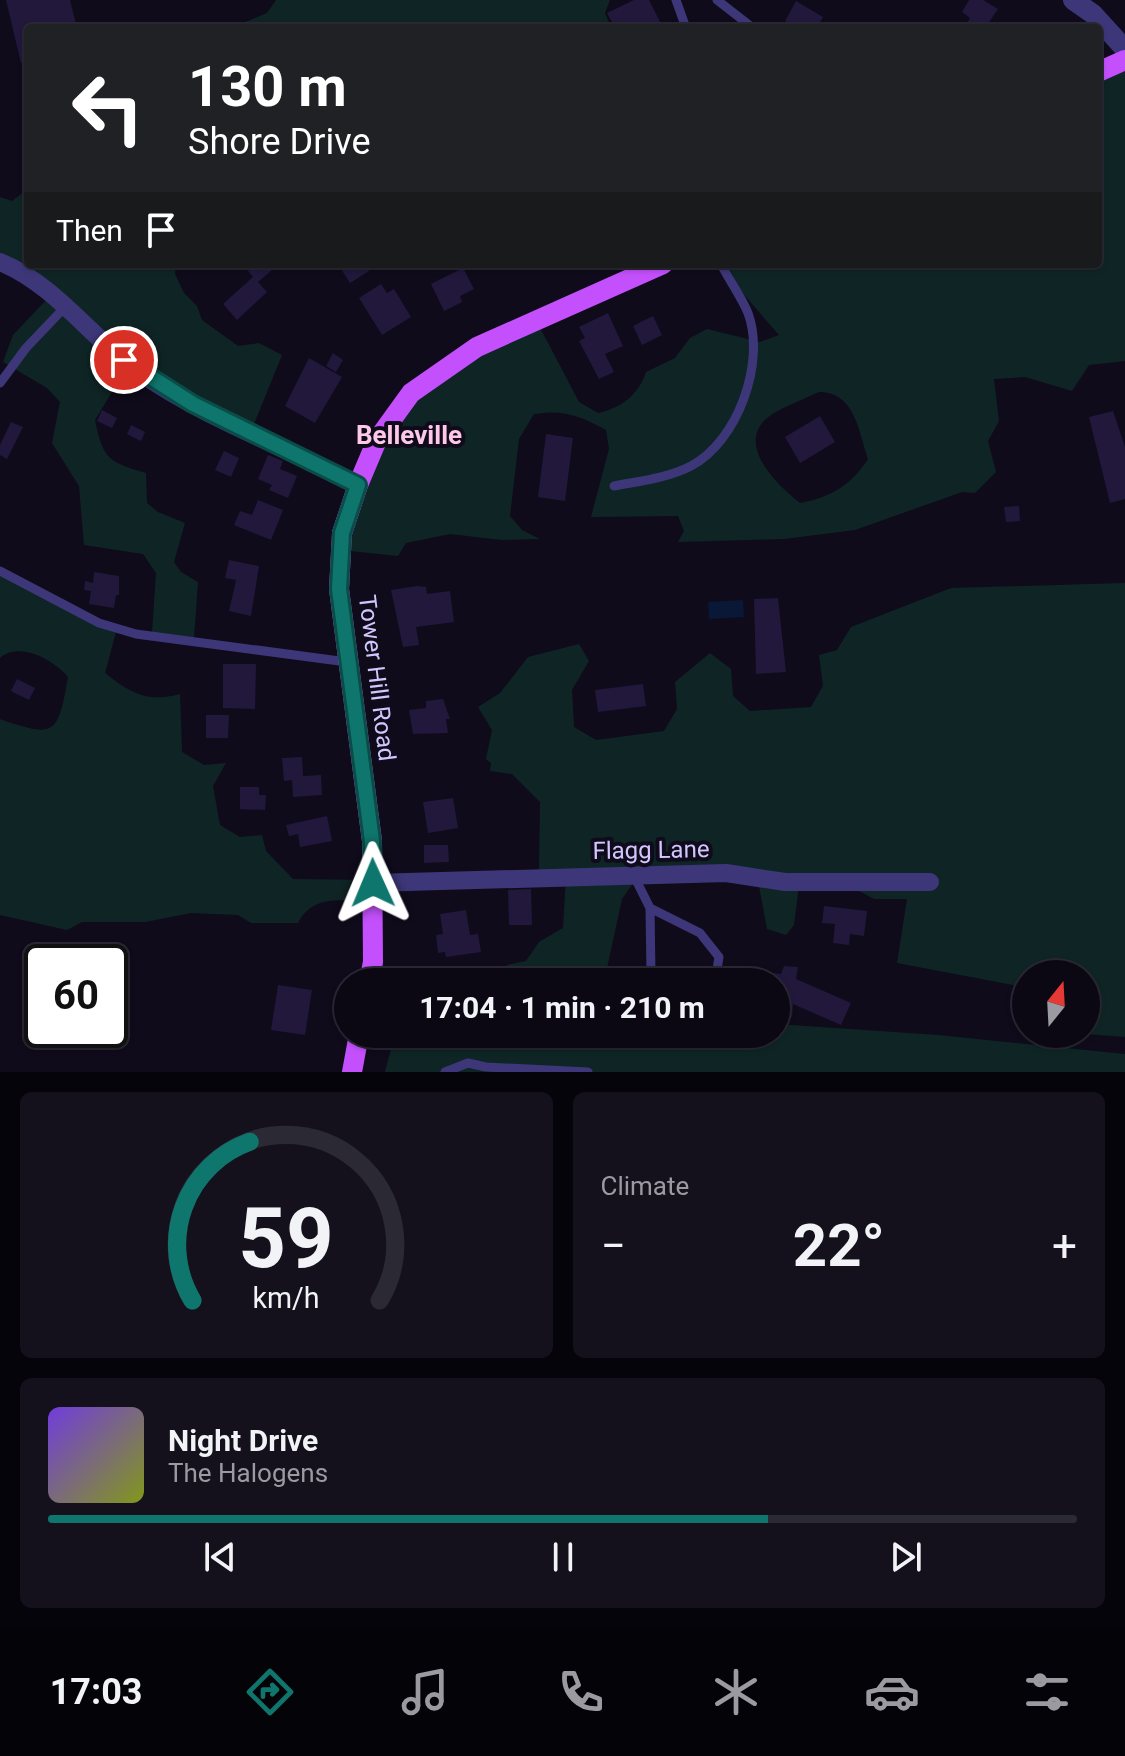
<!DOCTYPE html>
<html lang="en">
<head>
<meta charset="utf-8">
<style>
  :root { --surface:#0b0814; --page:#14111d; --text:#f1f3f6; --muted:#9a9aa0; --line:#2b2934; --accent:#0f766e }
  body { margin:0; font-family:Roboto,sans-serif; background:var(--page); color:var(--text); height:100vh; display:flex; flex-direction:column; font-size:30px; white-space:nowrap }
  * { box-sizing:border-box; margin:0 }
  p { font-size:26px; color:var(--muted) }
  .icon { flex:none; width:44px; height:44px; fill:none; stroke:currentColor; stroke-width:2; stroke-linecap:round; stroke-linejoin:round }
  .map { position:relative; height:1072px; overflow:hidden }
  .details { display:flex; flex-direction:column; gap:20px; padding:20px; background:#06040b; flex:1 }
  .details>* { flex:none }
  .guide { position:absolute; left:24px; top:24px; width:1078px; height:244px; border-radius:8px; box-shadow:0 2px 6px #0004,0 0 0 2px var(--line); background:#202124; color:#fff; overflow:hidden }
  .needle { width:52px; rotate:18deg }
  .fabs { position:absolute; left:1012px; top:960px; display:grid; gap:16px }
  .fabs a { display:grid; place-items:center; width:88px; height:88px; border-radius:50%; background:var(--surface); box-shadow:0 2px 6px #0004,0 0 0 2px var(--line); font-size:40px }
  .speed { position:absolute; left:24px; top:944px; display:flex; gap:16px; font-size:40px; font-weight:700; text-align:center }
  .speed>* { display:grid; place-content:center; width:104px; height:104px; border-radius:50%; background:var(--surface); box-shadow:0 2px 6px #0004,0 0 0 2px var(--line); line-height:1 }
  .speed .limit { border:4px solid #111; border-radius:12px; background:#fff; color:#111 }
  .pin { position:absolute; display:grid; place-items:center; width:68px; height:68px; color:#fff; margin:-34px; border:4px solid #fff; border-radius:50%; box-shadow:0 2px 8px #0007 }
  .me { position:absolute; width:88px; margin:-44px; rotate:359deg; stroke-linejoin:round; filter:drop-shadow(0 0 6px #0008) }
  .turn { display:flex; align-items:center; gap:28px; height:168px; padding:0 32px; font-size:36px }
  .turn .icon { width:104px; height:104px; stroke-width:2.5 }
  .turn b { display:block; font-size:56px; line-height:68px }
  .then { display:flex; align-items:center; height:76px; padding:0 32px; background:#0003; gap:16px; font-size:30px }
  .big { font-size:60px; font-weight:700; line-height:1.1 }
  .details .card { flex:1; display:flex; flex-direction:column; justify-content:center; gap:12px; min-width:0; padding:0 28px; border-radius:12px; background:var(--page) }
  .details .dial { align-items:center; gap:0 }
  .dial svg { height:208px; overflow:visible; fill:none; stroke:var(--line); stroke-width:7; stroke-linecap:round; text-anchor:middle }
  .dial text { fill:var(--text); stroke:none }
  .song { display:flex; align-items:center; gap:24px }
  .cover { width:96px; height:96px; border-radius:12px; background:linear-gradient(135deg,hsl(260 70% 55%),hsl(70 70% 35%)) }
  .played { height:8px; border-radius:4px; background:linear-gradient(90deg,var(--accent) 70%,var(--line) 70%) }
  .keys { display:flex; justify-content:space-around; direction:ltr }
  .heat { display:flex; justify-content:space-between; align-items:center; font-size:44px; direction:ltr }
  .details .tiles { flex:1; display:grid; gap:20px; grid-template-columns:1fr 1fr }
  .card:last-child { grid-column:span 2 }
  .trip { position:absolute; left:334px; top:968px; width:456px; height:80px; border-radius:40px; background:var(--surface); box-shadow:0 2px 6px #0004,0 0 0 2px var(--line); font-weight:700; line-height:80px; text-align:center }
  .menu { display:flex; height:128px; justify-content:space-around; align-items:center; background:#040308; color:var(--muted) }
  .menu .icon { width:56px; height:56px }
  .menu .selected { color:var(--accent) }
  .menu b { font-size:36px; color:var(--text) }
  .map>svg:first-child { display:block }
  .green { fill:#0f2525; fill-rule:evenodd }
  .water { fill:#091837 }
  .building { fill:#21183c }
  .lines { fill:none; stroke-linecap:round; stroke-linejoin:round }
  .service { stroke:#3d377a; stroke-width:9 }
  .minor { stroke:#3d377a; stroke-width:18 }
  .tertiary { stroke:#3d377a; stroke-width:20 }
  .primary { stroke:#c350fc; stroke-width:20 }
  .route-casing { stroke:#0a4d48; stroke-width:20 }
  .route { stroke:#0f766e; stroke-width:14 }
  .labels { text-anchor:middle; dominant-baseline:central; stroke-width:8; stroke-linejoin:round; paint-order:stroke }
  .street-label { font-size:24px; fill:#d0c7fe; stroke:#0f0b1b }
  .neighbourhood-label { font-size:26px; font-weight:bold; fill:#fec9e8; stroke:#0f0b1b }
</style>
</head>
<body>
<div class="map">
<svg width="1125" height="1072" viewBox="0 0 1125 1072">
  <rect width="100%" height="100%" fill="#0f0b1b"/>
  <path class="green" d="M276 0H610L605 13 611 28H231L267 13Z
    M1125 57V361L1089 365 1072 391 1025 377 994 379 999 421 988 441 996 472 975 493 962 492 855 530 784 539 678 542 684 531 678 516 591 517 609 449 606 430C581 416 563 409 534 414L519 439 510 516 522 530 540 539 502 540 450 534 406 543 398 556 341 550 361 481 410 391 536 320 579 402 598 413C622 408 639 394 646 372L675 358 690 338 707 329 760 342 779 335 740 290 727 264H987L991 269 998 264H1098V69ZM819 392C855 392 859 432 868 459 851 485 832 497 800 503 776 484 730 440 774 413 788 405 804 399 819 392Z
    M28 189V264H176L175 274 184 293 197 306 202 320 238 346 259 343 282 355 252 429 127 367 95 420C103 459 108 462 146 473L147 503 158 512 185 523 174 562 181 572 198 582 194 638 152 633 156 573 143 554 84 545 79 486 52 443 60 402 47 388 3 362 13 335 49 297 0 260V197L12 201Z
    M0 570 117 628 105 673C130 693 147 703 180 694L182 752 204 765 226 763 213 786 220 825 240 837 262 835 266 851 293 879 371 880V902C342 901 314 893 298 923H251L238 915 191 913 145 922H82L67 930 0 915V719C56 739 58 734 68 677 54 660 19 641 0 658Z
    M1125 583V1037L1086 1034V974H1026V1011L1024 997 1013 985 897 963 907 899H874L842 882 799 885 794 925 786 935 767 929 757 875 641 872 622 899 604 982H492L507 965 526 961 539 942 563 928 566 877 539 872 540 802 512 774 490 771 491 763 486 759 492 730 478 707 500 693 528 657 579 644 589 661 572 690 574 727 596 740 664 731 677 709 675 682 710 653 731 669 733 696 750 711 811 707 823 686 819 655 837 650 851 627 951 588Z
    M776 1024 938 1035 1125 1054V1072H385L395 1034H776Z"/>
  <path class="water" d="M743 600 744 617 709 619 708 602Z"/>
  <path class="building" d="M6 0H70L77 28H28V61L21 63Z
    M634 0H649L663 28H615L607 13Z
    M969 0H983L998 9 985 28 967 23 970 18 962 12Z
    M796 1 823 17 817 28H797L785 21Z
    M256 264H279L258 282 267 292 237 320 223 304 253 277 248 271Z
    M338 264H365L369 271 350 283Z
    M463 268 474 289 460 296 462 302 444 311 431 284Z
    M381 284 387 293 394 289 411 317 382 335 359 298Z
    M608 313 623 346 605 354 614 372 599 379 579 341 585 338 579 327Z
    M653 316 662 335 642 345 633 326Z
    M333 353 343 360 336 372 326 366Z
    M309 358 342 377 315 423 285 406Z
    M102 410 117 418 112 428 97 421Z
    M1113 411 1125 447V499L1110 503 1089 417Z
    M820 416 835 442 800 463 785 437Z
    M11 422 23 427 7 459 0 455V445Z
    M131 425 145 432 141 441 127 434Z
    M546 434 573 438 565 501 538 497Z
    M224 451 239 458 231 477 215 470Z
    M268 455 283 461 280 469 297 476 288 498 269 490 272 485 258 479Z
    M258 500 283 510 271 540 234 525 240 511 252 515Z
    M1019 506 1020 521 1006 522 1004 507Z
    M229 560 259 566 251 616 229 611 236 580 225 578Z
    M94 572 119 576V595H116L114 608 89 604 91 591 84 590 85 581 93 583Z
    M417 586 426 587 427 594 450 591 454 622 416 627 419 645 403 647 391 590Z
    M778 598 786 672 756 674 754 599Z
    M223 664H256L255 709 223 708Z
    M17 679 35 688 29 700 11 691Z
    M643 684 646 706 598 712 595 690Z
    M443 699 450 719H446L448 733 413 734 409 710 426 708V701Z
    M206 715H229L228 738H206Z
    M302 757 303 776 321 775 322 795 293 797 292 780 284 781 282 758Z
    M240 787H259V795H266L265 810 240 809Z
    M453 798 458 828 428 833 423 802Z
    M327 816 332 841 300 847 298 834 289 836 286 825Z
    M424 845H448L449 862 424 863Z
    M531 889 532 925H509L508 890Z
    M824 906 867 911 864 936 850 934 849 945 833 943 835 924 822 923Z
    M466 910 470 935 478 934 481 952 446 957 445 952 438 953 436 935 443 934 440 914Z
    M784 966 798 967 796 979 851 1003 841 1025 793 1004 792 1017 776 1015 773 973 781 974Z
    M626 973H646V982H626Z
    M278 985 312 990 305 1035 271 1030Z"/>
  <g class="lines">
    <path class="service" d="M676 0 686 28
      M717 0 753 28
      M0 383 26 348 65 307
      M614 486C640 481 668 478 691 466 738 441 766 362 748 313 741 296 729 280 721 264
      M0 571 99 623 136 634 347 662
      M633 874 650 908 651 975 658 982
      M650 908 700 933 719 957 715 982
      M445 1072 468 1063 486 1067 588 1072"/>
    <path class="minor" d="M0 262C56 285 91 338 139 372 206 419 287 447 358 485
      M373 883 726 873 785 882H930"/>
    <path class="tertiary" d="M1073 0 1093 14 1125 49"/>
    <path class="primary" d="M1098 72 1125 60
      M369 982 373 962 372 841 339 589 342 533 358 485 377 440 411 393 477 347 663 264
      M352 1072 359 1034"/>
  </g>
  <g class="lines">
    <g class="route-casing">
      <path id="route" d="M124 360 193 404 358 485 342 533 339 589 372 841 373 883"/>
    </g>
    <use href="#route" class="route"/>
  </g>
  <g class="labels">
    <g class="street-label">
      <text transform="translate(377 678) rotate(83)">Tower Hill Road</text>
      <text transform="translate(651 850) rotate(-1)">Flagg Lane</text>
    </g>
    <g class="neighbourhood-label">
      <text x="409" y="435">Belleville</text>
    </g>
  </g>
</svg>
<div class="fabs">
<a><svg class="needle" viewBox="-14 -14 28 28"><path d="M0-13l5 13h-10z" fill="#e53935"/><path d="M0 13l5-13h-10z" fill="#9a9aa0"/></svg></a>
</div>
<div class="speed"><div class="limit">60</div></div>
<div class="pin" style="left:124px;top:360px;background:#d93025"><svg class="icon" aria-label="arrive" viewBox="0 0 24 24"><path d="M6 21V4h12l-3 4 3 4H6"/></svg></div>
<svg class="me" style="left:373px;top:883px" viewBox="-20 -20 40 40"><path d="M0-17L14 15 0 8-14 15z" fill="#0f766e" stroke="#fff" stroke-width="4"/></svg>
<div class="trip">17:04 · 1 min · 210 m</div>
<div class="guide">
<div class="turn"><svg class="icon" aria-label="left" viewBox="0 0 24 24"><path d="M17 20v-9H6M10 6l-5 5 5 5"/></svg><div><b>130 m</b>Shore Drive</div></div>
<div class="then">Then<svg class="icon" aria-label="arrive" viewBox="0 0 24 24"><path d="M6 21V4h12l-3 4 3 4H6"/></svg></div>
</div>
</div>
<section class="details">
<div class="tiles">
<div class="card dial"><svg viewBox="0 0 100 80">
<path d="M14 69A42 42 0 1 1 86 69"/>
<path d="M14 69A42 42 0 0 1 36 8" stroke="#0f766e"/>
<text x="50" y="56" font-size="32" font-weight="700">59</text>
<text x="50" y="72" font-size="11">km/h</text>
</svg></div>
<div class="card"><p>Climate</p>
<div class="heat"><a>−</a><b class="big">22°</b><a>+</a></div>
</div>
<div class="card">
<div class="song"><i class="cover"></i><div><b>Night Drive</b><p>The Halogens</p></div></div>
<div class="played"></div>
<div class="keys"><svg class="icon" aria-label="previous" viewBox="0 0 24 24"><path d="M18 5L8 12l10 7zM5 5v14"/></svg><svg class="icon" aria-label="pause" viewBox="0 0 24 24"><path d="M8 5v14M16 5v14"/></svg><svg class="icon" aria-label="next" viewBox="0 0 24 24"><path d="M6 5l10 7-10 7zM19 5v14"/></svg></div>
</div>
</div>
</section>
<nav class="menu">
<b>17:03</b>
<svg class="icon selected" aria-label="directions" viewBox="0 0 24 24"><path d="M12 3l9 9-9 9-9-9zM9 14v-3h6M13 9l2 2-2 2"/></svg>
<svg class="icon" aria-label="music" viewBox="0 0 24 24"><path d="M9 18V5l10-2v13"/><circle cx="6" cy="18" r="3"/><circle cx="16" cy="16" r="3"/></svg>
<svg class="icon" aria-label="phone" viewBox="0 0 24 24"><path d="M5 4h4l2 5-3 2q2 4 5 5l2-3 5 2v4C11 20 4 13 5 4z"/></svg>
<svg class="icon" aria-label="climate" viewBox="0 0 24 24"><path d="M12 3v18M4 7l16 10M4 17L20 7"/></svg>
<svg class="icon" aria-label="car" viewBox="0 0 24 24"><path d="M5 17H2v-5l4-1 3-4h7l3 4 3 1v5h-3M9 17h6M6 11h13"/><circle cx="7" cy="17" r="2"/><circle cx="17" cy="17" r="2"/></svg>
<svg class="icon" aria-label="filters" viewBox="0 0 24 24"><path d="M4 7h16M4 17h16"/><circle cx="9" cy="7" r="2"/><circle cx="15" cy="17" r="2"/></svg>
</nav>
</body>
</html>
